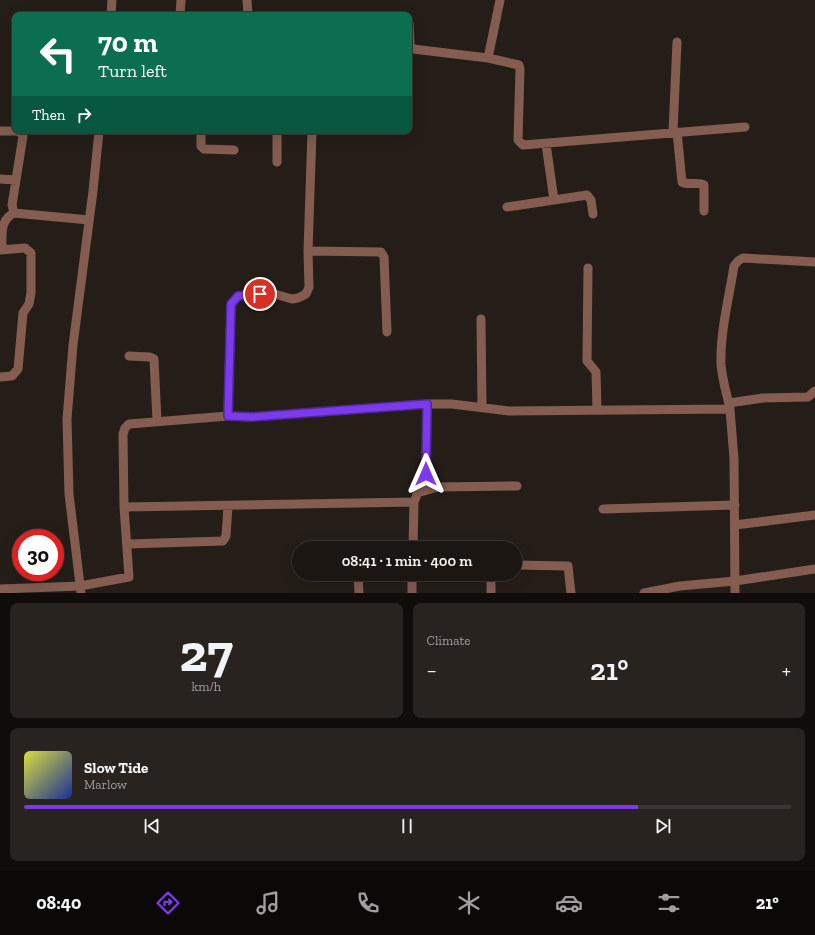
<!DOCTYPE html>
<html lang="en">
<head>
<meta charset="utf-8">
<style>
  :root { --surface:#1c1612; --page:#292320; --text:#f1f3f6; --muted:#a09f9f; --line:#3a3532; --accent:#7c3aed }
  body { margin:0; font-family:"Zilla Slab",serif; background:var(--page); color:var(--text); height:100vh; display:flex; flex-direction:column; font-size:15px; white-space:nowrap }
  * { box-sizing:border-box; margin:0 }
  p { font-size:13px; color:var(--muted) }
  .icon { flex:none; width:22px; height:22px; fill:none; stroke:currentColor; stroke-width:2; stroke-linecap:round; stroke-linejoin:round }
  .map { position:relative; height:593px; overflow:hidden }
  .side { display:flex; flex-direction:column; gap:10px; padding:10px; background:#0f0c0a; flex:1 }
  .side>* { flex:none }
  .top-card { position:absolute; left:12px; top:12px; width:400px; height:122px; border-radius:8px; box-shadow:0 4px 16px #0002,0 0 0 1px var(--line); background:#0b6e4f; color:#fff; overflow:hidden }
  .speed { position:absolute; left:12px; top:529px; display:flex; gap:8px; font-size:20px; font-weight:700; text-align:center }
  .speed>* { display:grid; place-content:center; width:52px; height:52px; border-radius:50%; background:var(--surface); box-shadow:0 4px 16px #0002,0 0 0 1px var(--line); line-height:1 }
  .speed .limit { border:6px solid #d22; background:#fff; color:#111 }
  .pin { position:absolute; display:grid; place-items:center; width:34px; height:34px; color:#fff; margin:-17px; border:2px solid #fff; border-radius:50%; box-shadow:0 1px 4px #0007 }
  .me { position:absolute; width:44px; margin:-22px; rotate:0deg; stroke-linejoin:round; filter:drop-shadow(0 0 3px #0008) }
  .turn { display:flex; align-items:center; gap:14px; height:84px; padding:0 20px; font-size:18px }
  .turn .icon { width:52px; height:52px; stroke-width:2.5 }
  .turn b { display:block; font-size:28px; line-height:34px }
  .then { display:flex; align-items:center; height:38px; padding:0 20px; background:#0003; gap:8px; font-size:15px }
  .big { font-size:30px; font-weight:600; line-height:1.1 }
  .side .card { flex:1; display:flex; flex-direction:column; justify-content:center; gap:6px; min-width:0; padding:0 14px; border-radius:8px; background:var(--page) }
  .side .dial { align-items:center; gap:0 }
  .dial b { font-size:52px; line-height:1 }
  .song { display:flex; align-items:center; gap:12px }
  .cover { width:48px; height:48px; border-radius:6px; background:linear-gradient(135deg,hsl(60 70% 55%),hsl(230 70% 35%)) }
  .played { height:4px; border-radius:2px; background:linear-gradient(90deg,var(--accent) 80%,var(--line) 80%) }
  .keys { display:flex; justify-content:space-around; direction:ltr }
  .heat { display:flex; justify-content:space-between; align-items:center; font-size:22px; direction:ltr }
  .side .tiles { flex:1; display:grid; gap:10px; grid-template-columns:1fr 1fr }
  .card:last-child { grid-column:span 2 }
  .trip { position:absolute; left:292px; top:541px; width:230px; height:40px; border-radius:20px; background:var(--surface); box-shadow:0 4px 16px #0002,0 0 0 1px var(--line); font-weight:600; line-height:40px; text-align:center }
  .tab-bar { display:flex; height:64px; justify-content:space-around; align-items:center; background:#0b0907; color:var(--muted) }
  .tab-bar .icon { width:28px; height:28px }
  .tab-bar .on { color:var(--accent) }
  .tab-bar b { font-size:18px; color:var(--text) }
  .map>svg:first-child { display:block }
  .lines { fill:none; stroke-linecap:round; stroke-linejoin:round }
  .minor { stroke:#845c50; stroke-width:9 }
  .route-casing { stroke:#51269a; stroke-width:10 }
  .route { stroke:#7c3aed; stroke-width:7 }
</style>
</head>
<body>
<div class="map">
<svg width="815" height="593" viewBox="0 0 815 593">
  <rect width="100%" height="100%" fill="#251e18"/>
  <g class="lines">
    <path class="minor" d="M247 0 248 15
      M111 15 112 0
      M180 15 181 0
      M409 23 410 45 413 49 488 58 519 65 520 69 518 140 523 145 745 127
      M488 58 500 0
      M0 131H15
      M16 131 20 132 23 136 12 205 14 213 89 220
      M201 131V146L204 149 234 150
      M673 132 677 42
      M677 132 682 182C689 186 698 181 704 185V211
      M546 144 554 200 587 195 591 200 593 214
      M277 162V131
      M0 179 16 180
      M507 207 554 200
      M2 248C2 234 0 220 14 213
      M0 250 25 248 31 253V293L29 304 23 313 18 369 12 376 0 377
      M308 251 381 252 384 257 387 332
      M588 268 587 361 596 372 597 409
      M481 319 482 407
      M129 356 150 357 154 359 157 421
      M729 403 763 398 808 397 815 391
      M730 409C727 394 722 380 721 364 720 332 729 298 734 266L738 261 743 258 815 262
      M228 416 231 305 238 296 271 293 292 299 298 298 306 294 309 287 308 251 312 131
      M417 493 438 487 517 486
      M124 507 414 502
      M603 509 735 505
      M735 525 815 515
      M127 544 223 541 226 536 228 506
      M358 545V548
      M413 548 414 502 426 474 427 404
      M515 565 568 566 571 593
      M358 574 359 593
      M0 589 80 586 129 577 124 507 123 434 125 428 129 424 228 416 252 417 427 404H452L509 411 730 409 734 459 735 593
      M81 593 69 494 67 419 73 345 93 191 99 131
      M412 593V574
      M491 593V574
      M644 593 680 586 735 581 815 569"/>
  </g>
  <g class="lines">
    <g class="route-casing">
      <path id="route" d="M260 294 238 296 231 304 228 416 252 417 427 404 426 474"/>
    </g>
    <use href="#route" class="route"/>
  </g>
</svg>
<div class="speed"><div class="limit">30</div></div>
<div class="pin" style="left:260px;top:294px;background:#d93025"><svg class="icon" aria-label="arrive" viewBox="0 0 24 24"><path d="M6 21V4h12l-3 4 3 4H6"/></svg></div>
<svg class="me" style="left:426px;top:474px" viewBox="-20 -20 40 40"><path d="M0-17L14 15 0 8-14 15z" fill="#7c3aed" stroke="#fff" stroke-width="4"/></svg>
<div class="trip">08:41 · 1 min · 400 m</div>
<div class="top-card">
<div class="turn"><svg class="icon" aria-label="left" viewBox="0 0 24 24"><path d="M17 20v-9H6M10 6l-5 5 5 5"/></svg><div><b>70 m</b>Turn left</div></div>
<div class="then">Then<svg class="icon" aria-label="right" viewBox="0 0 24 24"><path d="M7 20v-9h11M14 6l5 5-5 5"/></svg></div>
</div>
</div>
<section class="side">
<div class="tiles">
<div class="card dial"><b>27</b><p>km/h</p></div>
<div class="card"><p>Climate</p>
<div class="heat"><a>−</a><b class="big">21°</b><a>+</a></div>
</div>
<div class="card">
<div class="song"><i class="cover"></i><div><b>Slow Tide</b><p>Marlow</p></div></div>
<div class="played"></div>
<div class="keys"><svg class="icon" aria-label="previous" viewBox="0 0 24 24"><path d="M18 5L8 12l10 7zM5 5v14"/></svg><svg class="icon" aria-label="pause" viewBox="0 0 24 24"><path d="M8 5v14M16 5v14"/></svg><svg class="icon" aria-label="next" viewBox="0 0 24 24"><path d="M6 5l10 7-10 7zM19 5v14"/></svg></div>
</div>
</div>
</section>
<nav class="tab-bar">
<b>08:40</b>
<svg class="icon on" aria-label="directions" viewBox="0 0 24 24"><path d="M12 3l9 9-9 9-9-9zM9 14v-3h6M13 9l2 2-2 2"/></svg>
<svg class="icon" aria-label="music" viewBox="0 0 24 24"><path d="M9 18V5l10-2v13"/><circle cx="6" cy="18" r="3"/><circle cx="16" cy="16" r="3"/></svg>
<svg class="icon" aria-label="phone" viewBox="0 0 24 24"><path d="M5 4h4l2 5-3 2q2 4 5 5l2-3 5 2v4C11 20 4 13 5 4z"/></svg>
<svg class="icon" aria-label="climate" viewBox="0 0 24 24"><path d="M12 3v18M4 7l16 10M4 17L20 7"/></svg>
<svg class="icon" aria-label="car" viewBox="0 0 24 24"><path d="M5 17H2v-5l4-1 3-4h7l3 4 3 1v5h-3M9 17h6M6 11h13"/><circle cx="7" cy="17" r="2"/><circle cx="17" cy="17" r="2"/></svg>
<svg class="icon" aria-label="filters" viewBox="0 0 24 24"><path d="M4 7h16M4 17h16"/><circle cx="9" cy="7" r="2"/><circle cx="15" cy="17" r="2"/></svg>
<b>21°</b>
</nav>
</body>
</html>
